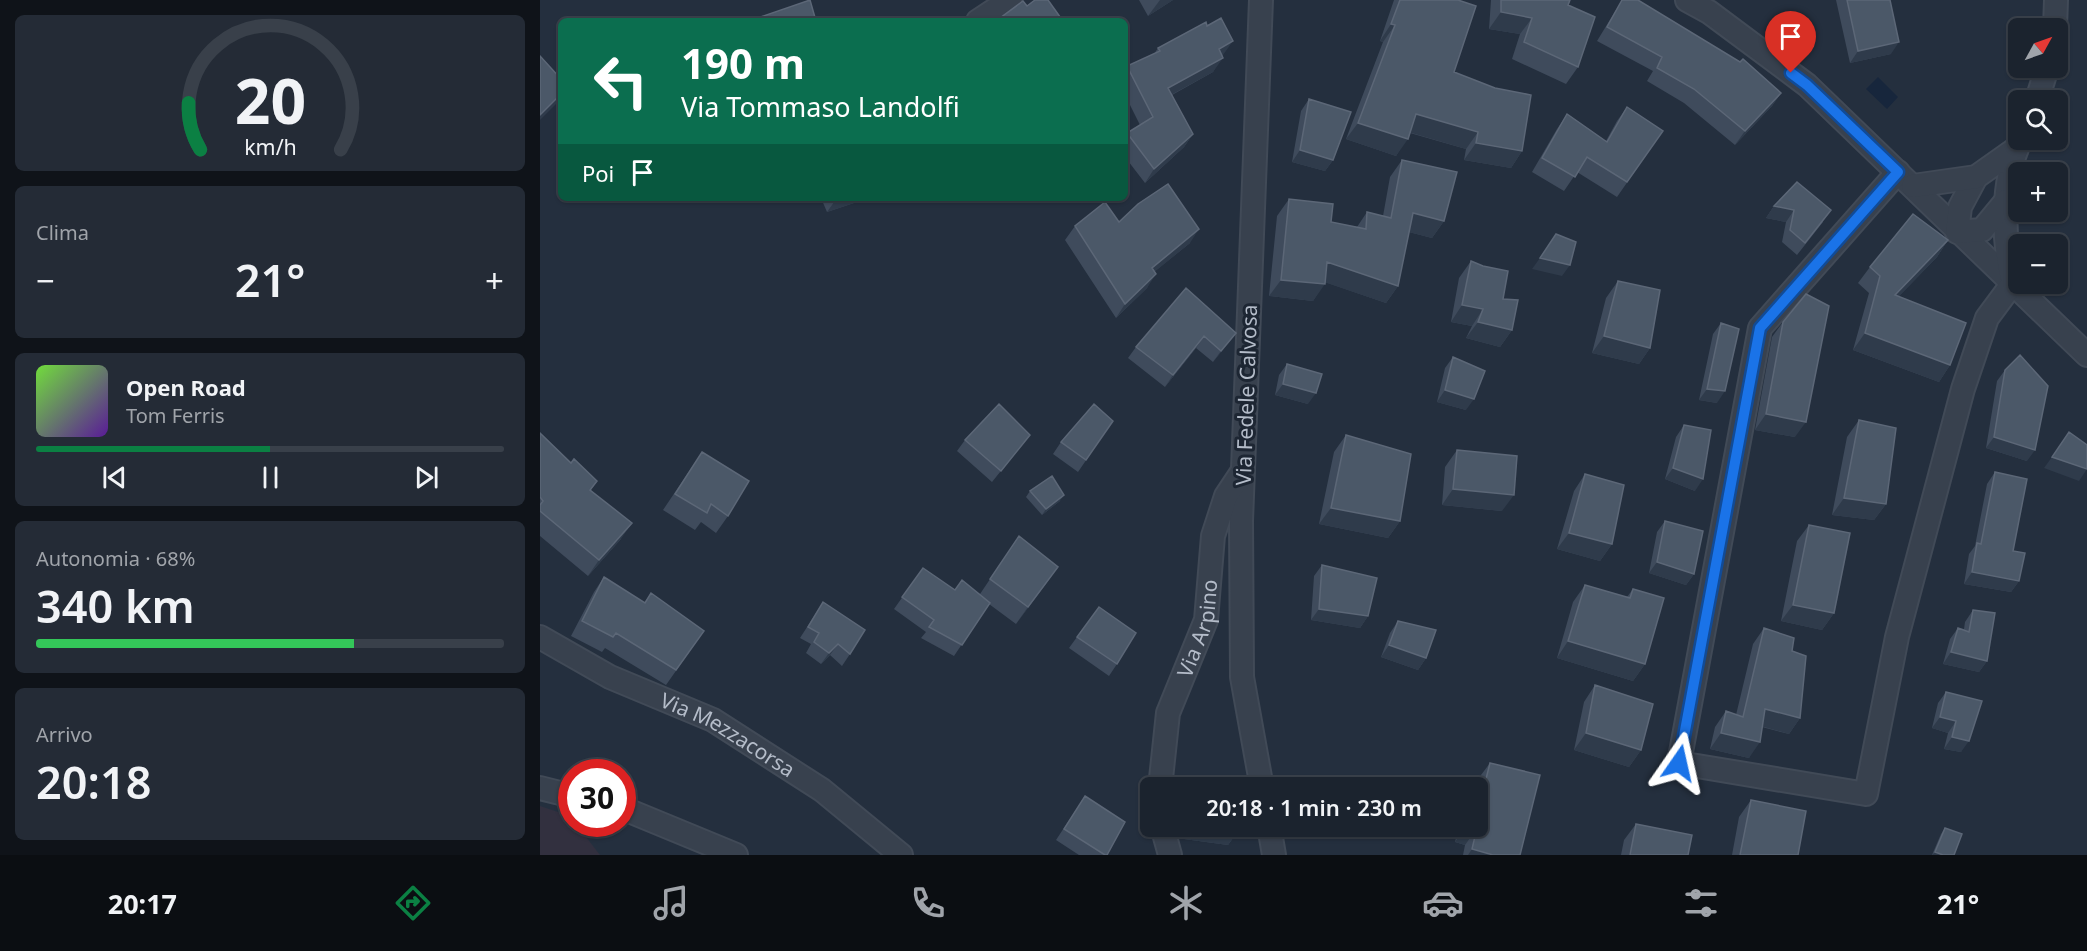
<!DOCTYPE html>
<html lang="it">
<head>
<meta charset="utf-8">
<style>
  :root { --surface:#1b232e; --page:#242b36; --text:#f1f3f6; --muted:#a0a4aa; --line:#39404a; --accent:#0b8043 }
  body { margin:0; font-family:"Noto Sans",sans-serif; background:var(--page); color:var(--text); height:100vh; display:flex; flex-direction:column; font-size:22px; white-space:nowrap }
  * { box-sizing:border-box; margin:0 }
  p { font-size:20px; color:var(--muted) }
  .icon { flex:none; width:33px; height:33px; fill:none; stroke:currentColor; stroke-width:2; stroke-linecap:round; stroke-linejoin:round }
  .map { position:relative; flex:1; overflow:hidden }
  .details { display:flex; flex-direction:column; gap:15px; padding:15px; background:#0f1319; width:540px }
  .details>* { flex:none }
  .hud { position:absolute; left:18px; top:18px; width:570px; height:183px; border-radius:9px; box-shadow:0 2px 4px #0004,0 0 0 2px var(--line); background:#0b6e4f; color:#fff; overflow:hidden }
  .needle { width:39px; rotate:50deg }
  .buttons { position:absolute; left:1468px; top:18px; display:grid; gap:12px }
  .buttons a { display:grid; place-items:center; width:60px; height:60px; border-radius:9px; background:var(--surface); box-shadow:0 2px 4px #0004,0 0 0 2px var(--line); font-size:30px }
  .speed { position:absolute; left:18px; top:759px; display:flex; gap:12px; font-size:30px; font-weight:700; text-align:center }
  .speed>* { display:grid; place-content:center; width:78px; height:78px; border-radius:50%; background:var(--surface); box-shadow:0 2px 4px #0004,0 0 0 2px var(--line); line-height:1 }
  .speed .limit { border:9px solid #d22; background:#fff; color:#111 }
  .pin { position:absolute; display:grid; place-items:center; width:51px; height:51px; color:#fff; margin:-62px -26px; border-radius:50% 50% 50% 0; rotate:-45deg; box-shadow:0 0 6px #0007 }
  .pin .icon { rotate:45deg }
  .me { position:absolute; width:66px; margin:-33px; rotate:11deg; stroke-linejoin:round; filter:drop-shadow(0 0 4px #0008) }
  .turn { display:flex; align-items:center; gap:21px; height:126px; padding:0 24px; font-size:27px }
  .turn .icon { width:78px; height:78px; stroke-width:2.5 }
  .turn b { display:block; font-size:42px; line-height:51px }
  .then { display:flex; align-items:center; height:57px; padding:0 24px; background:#0003; gap:12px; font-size:22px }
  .big { font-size:45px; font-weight:600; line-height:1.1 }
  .details .card { flex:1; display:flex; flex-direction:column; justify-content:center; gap:9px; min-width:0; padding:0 21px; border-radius:9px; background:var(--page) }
  .details .dial { align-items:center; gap:0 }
  .dial svg { height:156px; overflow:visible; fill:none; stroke:var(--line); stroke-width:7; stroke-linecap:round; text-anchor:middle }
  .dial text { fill:var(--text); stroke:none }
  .song { display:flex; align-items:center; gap:18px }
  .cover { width:72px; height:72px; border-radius:9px; background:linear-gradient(135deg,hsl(100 70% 55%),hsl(270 70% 35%)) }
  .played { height:6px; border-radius:3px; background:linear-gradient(90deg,var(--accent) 50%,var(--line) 50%) }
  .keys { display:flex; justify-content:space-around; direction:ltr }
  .heat { display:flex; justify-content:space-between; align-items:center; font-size:33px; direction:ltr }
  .charge { height:9px; border-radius:4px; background:linear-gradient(90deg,#34c759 68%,var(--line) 0) }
  .trip { position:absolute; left:600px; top:777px; width:348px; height:60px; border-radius:9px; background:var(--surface); box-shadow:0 2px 4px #0004,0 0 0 2px var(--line); font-weight:600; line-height:60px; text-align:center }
  .tab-bar { display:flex; height:96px; justify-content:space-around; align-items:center; background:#0b0e12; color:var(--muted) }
  .tab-bar .icon { width:42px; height:42px }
  .tab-bar .selected { color:var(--accent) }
  .tab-bar b { font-size:27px; color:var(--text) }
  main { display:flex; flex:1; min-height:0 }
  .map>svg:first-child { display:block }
  .medical { fill:#32303f }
  .water { fill:#17263c }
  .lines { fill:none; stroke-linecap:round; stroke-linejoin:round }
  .minor-casing { stroke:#414a57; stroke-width:26 }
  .minor { stroke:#38414e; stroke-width:22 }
  .wall { fill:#3f4b5c }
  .shaded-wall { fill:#2f3b4b }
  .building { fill:#4b5868; stroke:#5c6777; stroke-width:1.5 }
  .route-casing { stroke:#114b97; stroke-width:15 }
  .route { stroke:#1a73e8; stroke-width:10 }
  .labels { text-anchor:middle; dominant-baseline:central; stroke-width:6; stroke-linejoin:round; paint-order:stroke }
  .street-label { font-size:21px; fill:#b4bcc9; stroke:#1d2633 }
</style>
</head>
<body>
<main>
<section class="details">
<div class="card dial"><svg viewBox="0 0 100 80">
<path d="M14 69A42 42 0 1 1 86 69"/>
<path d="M14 69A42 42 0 0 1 8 45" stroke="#0b8043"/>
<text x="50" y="56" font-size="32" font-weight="700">20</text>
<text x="50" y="72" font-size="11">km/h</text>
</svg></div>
<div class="card"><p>Clima</p>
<div class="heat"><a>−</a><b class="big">21°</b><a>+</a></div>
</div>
<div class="card">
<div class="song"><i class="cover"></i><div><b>Open Road</b><p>Tom Ferris</p></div></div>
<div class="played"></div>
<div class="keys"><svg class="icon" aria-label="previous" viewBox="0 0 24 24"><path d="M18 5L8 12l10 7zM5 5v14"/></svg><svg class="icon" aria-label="pause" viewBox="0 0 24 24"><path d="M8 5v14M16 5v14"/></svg><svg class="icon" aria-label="next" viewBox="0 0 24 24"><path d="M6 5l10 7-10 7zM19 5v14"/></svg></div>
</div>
<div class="card"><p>Autonomia · 68%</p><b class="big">340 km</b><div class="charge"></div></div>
<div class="card"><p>Arrivo</p><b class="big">20:18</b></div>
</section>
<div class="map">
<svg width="1547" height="855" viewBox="0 0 1547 855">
  <rect width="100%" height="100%" fill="#242f3e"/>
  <path class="medical" d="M0 806 30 816 32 824H36L60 855H0Z"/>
  <path class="water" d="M1338 77 1358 97 1347 109 1326 89Z"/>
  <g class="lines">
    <g class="minor-casing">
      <g id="minor">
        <path d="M721 0 701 521 702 677 722 788"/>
        <path d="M1147 0 1169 12 1267 85 1547 355"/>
        <path d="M438 21 470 0"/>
        <path d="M1515 28 1516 0"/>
        <path d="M1497 100 1507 68"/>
        <path d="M1358 172 1220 328 1139 763 1326 794 1357 637 1423 389 1447 318 1473 283C1462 238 1462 183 1480 140"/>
        <path d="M1436 177 1420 207 1417 232 1442 230 1466 201"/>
        <path d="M1373 186 1436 177 1477 148"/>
        <path id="s1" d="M0 637 70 677 173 720 282 790 361 855"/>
        <path d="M0 788 32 796"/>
        <path id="s2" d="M620 788 628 713 666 620 673 536 686 496 702 472"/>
        <path d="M82 808 196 855"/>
        <path d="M622 826 630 855"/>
        <path d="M729 826 734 855"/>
      </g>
    </g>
    <use href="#minor" class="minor"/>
  </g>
  <path class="wall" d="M599 0H633L608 16Z
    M854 0H918L914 72 982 151 971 168 924 160 926 149 870 133 856 156 806 139 843 42 840 41Z
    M951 0H1030L1028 5 1038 67 1026 84 972 59 980 34 949 29Z
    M1082 0H1098L1241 93 1232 106 1195 145 1144 103 1107 81 1113 71 1057 41Z
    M1296 0H1350L1351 54 1310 63Z
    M618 48 683 55 682 56 673 72 632 95 653 134 644 147 605 183 585 157V136L587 133 600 125 585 95V68L587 66 614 54Z
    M769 99 793 160 785 171 752 162 761 111Z
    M1087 107 1123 131 1077 197 1037 172 1024 191 992 172 1017 129 1027 114 1066 141 1077 121Z
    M862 160 904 221 892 238 869 232 858 286 846 303 785 282 773 301 729 296 737 216 749 199 791 222 817 227 827 212 843 216 850 177Z
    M1257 182 1283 222 1257 255 1242 242 1246 222 1226 218 1234 206Z
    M281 198H329L287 212Z
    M579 222 650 243 615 271 607 288 576 318 525 240 535 226Z
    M1408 240 1397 257 1359 296 1410 365 1399 382 1313 350 1329 293 1318 283 1330 267Z
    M931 261 963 299 972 330 960 347 926 338 932 326 911 322 919 278Z
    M1078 281 1110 348 1099 364 1052 353 1066 298Z
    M646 288 696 333 673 362 656 348 625 387 588 358 596 347Z
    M1243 322 1255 437 1215 430 1232 337Z
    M1181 323 1177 403 1159 400 1173 334Z
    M913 357 926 410 897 402 905 368Z
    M747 364 768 404 735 395 739 375Z
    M1465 370 1487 461 1446 448 1457 381Z
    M1319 420 1346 504 1334 520 1292 515 1307 437Z
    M573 421 538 472 513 454 521 442Z
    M1144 425 1155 491 1125 479 1136 437Z
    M0 433 31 463 57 481 51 490 81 539 48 576 0 536Z
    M490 435 452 482 417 451 425 440Z
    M806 435 860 521 848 538 779 524 794 452Z
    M917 450 962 511 902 505 905 467Z
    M162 452 188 516 176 533 161 522 155 530 123 510Z
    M1455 472 1473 551 1479 581 1471 592 1424 584 1429 554 1435 546 1447 484Z
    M1045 474 1072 544 1060 561 1017 549 1034 491Z
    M490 491 520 501 502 515 486 497Z
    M1125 521 1154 574 1146 585 1109 573 1117 532Z
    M1269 525 1294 613 1282 630 1241 621 1257 541Z
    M479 536 518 567 476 624 449 604 414 656 381 638 386 632 354 609 383 568 415 590 440 594Z
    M782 565 828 616 820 628 771 620 774 576Z
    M64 577 104 603 111 593 164 631 126 685 65 648 62 652 31 636 54 592Z
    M1045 585 1087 597 1093 589 1105 664 1093 681 1017 658 1033 602Z
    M283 602 310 654 302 666 290 655 281 664 266 653 271 644 260 638Z
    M1433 610 1447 661 1439 672 1403 664 1410 639 1418 628 1424 629 1425 622Z
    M858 621 886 658 878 670 841 657 850 633Z
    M1224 628 1252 651 1260 718 1249 734 1222 727 1209 758 1170 749 1175 727 1186 711 1196 715 1213 644Z
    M537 637 577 664 569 676 529 648Z
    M1055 685 1101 750 1089 767 1034 750 1044 702Z
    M1406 692 1442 701 1421 752 1404 749 1408 733 1392 728 1398 703Z
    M950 763 980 855H923L925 845 915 842 919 826H938V788H935L937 786 938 779Z
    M655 777 698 788H647Z
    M545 796 567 855H539L516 840Z
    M1211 800 1258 855H1192L1199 817Z
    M1096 824 1148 855H1081L1084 840Z
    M645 826H696V834L688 845 644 839Z
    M1405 828 1414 855H1392L1401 834Z"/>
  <path class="shaded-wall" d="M620 0H633L608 16Z
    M961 12 992 18 980 34 949 29Z
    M851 24 855 25 843 42 840 41Z
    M693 41 683 55 669 63 679 49Z
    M1359 42 1351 54 1310 63 1318 51Z
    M683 58 673 72 618 102 628 88Z
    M1241 93 1232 106 1195 145 1205 131Z
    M21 94V97L16 104 0 120V115Z
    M876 114 938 132 926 149 865 131Z
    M818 123 868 139 856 156 806 139Z
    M653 134 644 147 605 183 614 169Z
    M936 143 982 151 971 168 924 160Z
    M760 150 793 160 785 171 752 162Z
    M297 198H329L287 212Z
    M1234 206 1254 210 1246 222 1226 218Z
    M873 213 904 221 892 238 861 230Z
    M659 229 650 243 602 282 612 268Z
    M1408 240 1397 257 1344 312 1355 295Z
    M1000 258 1030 265 1022 276 992 269Z
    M787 262 858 286 846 303 775 279Z
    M616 274 607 288 576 318 585 304Z
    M741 280 785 284 773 301 729 296Z
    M922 305 943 309 932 326 911 322Z
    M938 322 972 330 960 347 926 338Z
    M696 333 688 344 673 362 681 351Z
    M1325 333 1410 365 1399 382 1313 350Z
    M664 336 656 348 625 387 633 375Z
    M1064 336 1110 348 1099 364 1052 353Z
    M743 384 776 393 768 404 735 395Z
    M1167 389 1185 391 1177 403 1159 400Z
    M905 390 934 399 926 410 897 402Z
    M1226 414 1266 422 1255 437 1215 430Z
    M1454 437 1495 450 1487 461 1446 448Z
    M1512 457 1547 469 1539 481 1504 468Z
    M1133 468 1163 479 1155 491 1125 479Z
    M913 489 974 495 962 511 902 505Z
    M524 495 520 501 502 515 506 509Z
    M1304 498 1346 504 1334 520 1292 515Z
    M791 508 860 521 848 538 779 524Z
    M92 523 81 539 48 576 59 560Z
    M1029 533 1072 544 1060 561 1017 549Z
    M1117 562 1154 574 1146 585 1109 573Z
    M518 567 506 584 476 624 488 607Z
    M1432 572 1479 581 1471 592 1424 584Z
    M1253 605 1294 613 1282 630 1241 621Z
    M779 609 828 616 820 628 771 620Z
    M1028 641 1105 664 1093 681 1017 658Z
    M298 644 290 655 281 664 289 653Z
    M849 645 886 658 878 670 841 657Z
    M1411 652 1447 661 1439 672 1403 664Z
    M1225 709 1260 718 1249 734 1214 724Z
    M1400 717 1416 721 1408 733 1392 728Z
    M1046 733 1101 750 1089 767 1034 750Z
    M1181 733 1220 742 1209 758 1170 749Z
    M1412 737 1429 741 1421 752 1404 749Z
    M926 826 937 828 925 845 915 842Z
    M652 827 696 834 688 845 644 839Z
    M932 849 953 855H928Z
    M1395 852 1403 855H1392Z"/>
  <path class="building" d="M270 0 276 21H209Z
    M495 0H508L523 21H456L483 1 487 6Z
    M860 0H918L936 6 914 72 955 88 991 95 982 151 936 143 938 132 876 114 868 139 818 123 855 25 851 24Z
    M961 0H1030L1028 5 1055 17 1038 67 984 42 992 18 961 12Z
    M1082 0H1098L1200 62 1203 59 1241 93 1205 131 1154 89 1117 68 1122 57 1067 27Z
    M1307 0H1350L1359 42 1318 51Z
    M681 18 693 41 679 49 683 58 628 88 653 134 614 169 587 133 613 117 587 66 620 51 618 48 666 22 667 26Z
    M0 56 21 79V94L0 115Z
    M769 99 811 112 793 160 760 150Z
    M1087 107 1123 131 1087 182 1047 157 1035 177 1002 158 1027 114 1067 142Z
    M862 160 917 172 904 221 873 213 858 286 787 262 785 284 741 280 749 199 793 204 791 222 826 229 827 212 851 218Z
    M1257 182 1291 210 1265 243 1250 230 1254 210 1234 206Z
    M628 184 659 229 612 268 616 274 585 304 535 226 565 202 579 222 598 204Z
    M1373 214 1408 240 1355 295 1426 323 1410 365 1325 333 1340 276 1330 267Z
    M1016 234 1036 242 1030 265 1000 258Z
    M931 261 943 266 968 271 963 299 978 300 972 330 938 322 943 309 922 305Z
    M1078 281 1120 290 1110 348 1064 336Z
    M646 288 696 333 681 351 664 336 633 375 596 347Z
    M1266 294 1289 306 1266 422 1226 414 1243 322Z
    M1181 323 1199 329 1185 391 1167 389Z
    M1480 355 1508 386 1495 450 1454 437 1465 370Z
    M913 357 945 371 934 399 905 390Z
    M747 364 782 374 776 393 743 384Z
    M459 404 490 435 461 471 425 440Z
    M554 404 573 421 546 460 521 442Z
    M1319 420 1356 428 1346 504 1304 498Z
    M1144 425 1171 430 1163 479 1133 468Z
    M1529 432 1547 445V469L1512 457Z
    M0 433 31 463 34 459 57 481 50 490 92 523 59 560 0 511V505L3 501 0 497Z
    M806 435 871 454 860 521 791 508Z
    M917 450 977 456 974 495 913 489Z
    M162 452 209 481 188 516 171 504 167 513 135 494Z
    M1455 472 1487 479 1473 551 1485 553 1479 581 1432 572 1437 543 1441 544Z
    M1045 474 1084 485 1072 544 1029 533Z
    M512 476 524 495 506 509 490 491Z
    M1125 521 1163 531 1154 574 1117 562Z
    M1269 525 1310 533 1294 613 1253 605Z
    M479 536 518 567 488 607 450 579Z
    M782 565 837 578 828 616 779 609Z
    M383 568 415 590 422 580 450 603 422 645 389 627 394 620 362 597Z
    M64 577 105 603 111 593 164 631 136 670 76 633 73 637 42 621Z
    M1045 585 1090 598 1093 589 1124 598 1105 664 1028 641Z
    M283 602 325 630 310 654 298 644 289 653 274 642 279 633 268 627Z
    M559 607 596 633 577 664 537 637Z
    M1433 610 1455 613 1447 661 1411 652 1418 628 1429 632Z
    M858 621 896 630 886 658 849 645Z
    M1224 628 1254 638 1252 651 1266 656 1260 718 1225 709 1220 742 1181 733 1186 711 1203 717Z
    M1055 685 1113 704 1101 750 1046 733Z
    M1406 692 1442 701 1429 741 1412 737 1416 721 1400 717Z
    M950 763 1000 775 980 855H953L932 849 937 828 932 826H938V788H936L937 785 944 787Z
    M655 777 698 782V788H654Z
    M545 796 585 822 567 855H565L524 829Z
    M1211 800 1266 811 1258 855H1200Z
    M1096 824 1152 835 1148 855H1090Z
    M652 826H696V834L652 827Z
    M1405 828 1422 834 1414 855H1403L1395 852Z"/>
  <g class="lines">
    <g class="route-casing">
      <path id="route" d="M1139 763 1220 328 1358 172 1267 85 1251 73"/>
    </g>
    <use href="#route" class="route"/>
  </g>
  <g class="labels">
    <g class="street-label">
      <text transform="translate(706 395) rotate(-88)">Via Fedele Calvosa</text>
      <text stroke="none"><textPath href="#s2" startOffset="166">Via Arpino</textPath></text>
      <text stroke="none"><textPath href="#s1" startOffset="212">Via Mezzacorsa</textPath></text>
    </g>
  </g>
</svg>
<div class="buttons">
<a><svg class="needle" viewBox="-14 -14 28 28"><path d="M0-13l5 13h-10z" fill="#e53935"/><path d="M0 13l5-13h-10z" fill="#a0a4aa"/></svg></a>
<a><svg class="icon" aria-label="search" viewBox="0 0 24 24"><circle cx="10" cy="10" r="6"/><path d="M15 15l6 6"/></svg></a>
<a>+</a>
<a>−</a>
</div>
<div class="speed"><div class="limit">30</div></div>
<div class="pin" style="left:1251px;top:73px;background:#d93025"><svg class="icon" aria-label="arrive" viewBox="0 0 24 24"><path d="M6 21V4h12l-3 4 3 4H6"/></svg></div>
<svg class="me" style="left:1139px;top:763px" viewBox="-20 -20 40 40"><path d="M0-17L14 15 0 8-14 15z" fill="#1a73e8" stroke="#fff" stroke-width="4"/></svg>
<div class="trip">20:18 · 1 min · 230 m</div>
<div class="hud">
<div class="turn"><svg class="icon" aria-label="left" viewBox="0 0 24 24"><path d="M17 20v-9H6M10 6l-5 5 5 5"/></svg><div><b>190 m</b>Via Tommaso Landolfi</div></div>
<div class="then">Poi<svg class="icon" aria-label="arrive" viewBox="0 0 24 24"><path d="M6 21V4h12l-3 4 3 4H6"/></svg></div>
</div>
</div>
</main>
<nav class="tab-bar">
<b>20:17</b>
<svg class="icon selected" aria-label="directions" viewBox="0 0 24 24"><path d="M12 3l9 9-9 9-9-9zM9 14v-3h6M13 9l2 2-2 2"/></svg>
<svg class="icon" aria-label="music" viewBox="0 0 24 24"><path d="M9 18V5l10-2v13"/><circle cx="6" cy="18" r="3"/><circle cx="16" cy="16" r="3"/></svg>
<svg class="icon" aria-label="phone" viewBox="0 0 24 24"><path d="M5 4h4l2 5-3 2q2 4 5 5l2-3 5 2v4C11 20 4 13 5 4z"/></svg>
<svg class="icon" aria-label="climate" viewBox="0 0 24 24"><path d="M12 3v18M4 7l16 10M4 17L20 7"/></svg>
<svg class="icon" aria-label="car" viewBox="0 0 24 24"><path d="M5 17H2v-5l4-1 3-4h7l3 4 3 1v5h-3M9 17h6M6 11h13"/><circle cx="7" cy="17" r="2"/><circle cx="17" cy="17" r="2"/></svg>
<svg class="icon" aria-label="filters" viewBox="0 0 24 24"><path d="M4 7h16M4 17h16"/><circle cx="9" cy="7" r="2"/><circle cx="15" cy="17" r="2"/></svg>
<b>21°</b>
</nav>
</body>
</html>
